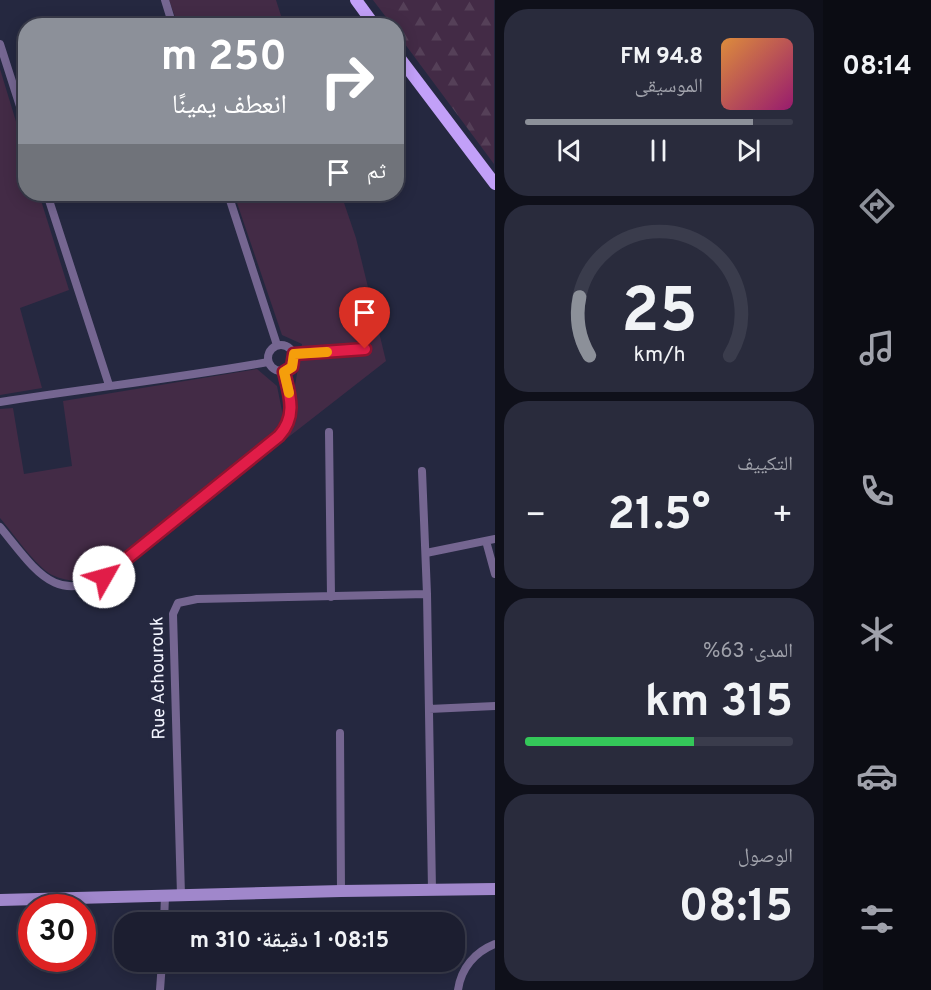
<!DOCTYPE html>
<html lang="ar">
<head>
<meta charset="utf-8">
<style>
  :root { --surface:#1c1e30; --page:#292b3c; --text:#f1f3f6; --muted:#a0a2ab; --line:#3a3c4c; --accent:#8c9099 }
  body { margin:0; font-family:Overpass,"Noto Naskh Arabic",sans-serif; background:var(--page); color:var(--text); direction:rtl; height:100vh; display:flex; flex-direction:column; font-size:22px; white-space:nowrap }
  * { box-sizing:border-box; margin:0 }
  p { font-size:20px; color:var(--muted) }
  .icon { flex:none; width:33px; height:33px; fill:none; stroke:currentColor; stroke-width:2; stroke-linecap:round; stroke-linejoin:round }
  .map { position:relative; flex:1; overflow:hidden; direction:ltr }
  .drawer { display:flex; flex-direction:column; gap:9px; padding:9px; background:#0f101a; width:328px }
  .drawer>* { flex:none }
  .hud { position:absolute; left:18px; top:18px; width:386px; height:183px; border-radius:24px; box-shadow:0 3px 15px #0003,0 0 0 2px var(--line); direction:rtl; background:#8c9099; color:#fff; overflow:hidden }
  .speed { position:absolute; left:18px; top:894px; display:flex; gap:12px; font-size:30px; font-weight:700; text-align:center }
  .speed>* { display:grid; place-content:center; width:78px; height:78px; border-radius:50%; background:var(--surface); box-shadow:0 3px 15px #0003,0 0 0 2px var(--line); line-height:1 }
  .speed .limit { border:9px solid #d22; background:#fff; color:#111 }
  .pin { position:absolute; display:grid; place-items:center; width:51px; height:51px; color:#fff; margin:-62px -26px; border-radius:50% 50% 50% 0; rotate:-45deg; box-shadow:0 0 6px #0007 }
  .pin .icon { rotate:45deg }
  .me { position:absolute; width:66px; margin:-33px; rotate:52deg; stroke-linejoin:round; filter:drop-shadow(0 0 4px #0008) }
  .turn { display:flex; align-items:center; gap:21px; height:126px; padding:0 18px; font-size:27px }
  .turn .icon { width:78px; height:78px; stroke-width:2.5 }
  .turn b { display:block; font-size:42px; line-height:51px }
  .then { display:flex; align-items:center; height:57px; padding:0 18px; background:#0003; gap:12px; font-size:22px }
  .big { font-size:45px; font-weight:700; line-height:1.1 }
  .drawer .tile { flex:1; display:flex; flex-direction:column; justify-content:center; gap:9px; min-width:0; padding:0 21px; border-radius:24px; background:var(--page) }
  .drawer .dial { align-items:center; gap:0 }
  .dial svg { height:156px; overflow:visible; fill:none; stroke:var(--line); stroke-width:7; stroke-linecap:round; text-anchor:middle }
  .dial text { fill:var(--text); stroke:none }
  .song { display:flex; align-items:center; gap:18px }
  .cover { width:72px; height:72px; border-radius:9px; background:linear-gradient(135deg,hsl(30 70% 55%),hsl(320 70% 35%)) }
  .played { height:6px; border-radius:3px; background:linear-gradient(90deg,var(--accent) 85%,var(--line) 85%) }
  .keys { display:flex; justify-content:space-around; direction:ltr }
  .heat { display:flex; justify-content:space-between; align-items:center; font-size:33px; direction:ltr }
  .charge { height:9px; border-radius:4px; background:linear-gradient(90deg,#34c759 63%,var(--line) 0) }
  .trip { position:absolute; left:114px; top:912px; width:351px; height:60px; border-radius:24px; background:var(--surface); box-shadow:0 3px 15px #0003,0 0 0 2px var(--line); font-weight:700; line-height:60px; text-align:center; direction:rtl }
  main { display:flex; flex:1; min-height:0 }
  .dock { display:flex; flex-direction:column; width:108px; justify-content:space-around; align-items:center; background:#0b0c13; color:var(--muted) }
  .dock .icon { width:42px; height:42px }
  .dock .current { color:var(--accent) }
  .dock b { font-size:27px; color:var(--text) }
  .map>svg:first-child { display:block }
  .grass { fill:#432b46 }
  .forest { fill:url(#forest-firs) }
  .lines { fill:none; stroke-linecap:round; stroke-linejoin:round }
  .street { stroke:#756691; stroke-width:8 }
  .secondary { stroke:#a087cb; stroke-width:12 }
  .primary { stroke:#c2a0f8; stroke-width:12 }
  .route-casing { stroke:#92132f; stroke-width:15 }
  .route { stroke:#e11d48; stroke-width:10 }
  .slow { stroke:#f59e0b; stroke-width:10 }
  .labels { text-anchor:middle; dominant-baseline:central; stroke-width:6; stroke-linejoin:round; paint-order:stroke }
  .street-label { font-size:18px; fill:#f2f4fe; stroke:#252840 }
</style>
</head>
<body>
<main>
<nav class="dock">
<b>08:14</b>
<svg class="icon current" aria-label="directions" viewBox="0 0 24 24"><path d="M12 3l9 9-9 9-9-9zM9 14v-3h6M13 9l2 2-2 2"/></svg>
<svg class="icon" aria-label="music" viewBox="0 0 24 24"><path d="M9 18V5l10-2v13"/><circle cx="6" cy="18" r="3"/><circle cx="16" cy="16" r="3"/></svg>
<svg class="icon" aria-label="phone" viewBox="0 0 24 24"><path d="M5 4h4l2 5-3 2q2 4 5 5l2-3 5 2v4C11 20 4 13 5 4z"/></svg>
<svg class="icon" aria-label="climate" viewBox="0 0 24 24"><path d="M12 3v18M4 7l16 10M4 17L20 7"/></svg>
<svg class="icon" aria-label="car" viewBox="0 0 24 24"><path d="M5 17H2v-5l4-1 3-4h7l3 4 3 1v5h-3M9 17h6M6 11h13"/><circle cx="7" cy="17" r="2"/><circle cx="17" cy="17" r="2"/></svg>
<svg class="icon" aria-label="filters" viewBox="0 0 24 24"><path d="M4 7h16M4 17h16"/><circle cx="9" cy="7" r="2"/><circle cx="15" cy="17" r="2"/></svg>
</nav>
<section class="drawer">
<div class="tile">
<div class="song"><i class="cover"></i><div><b>94.8 FM</b><p>الموسيقى</p></div></div>
<div class="played"></div>
<div class="keys"><svg class="icon" aria-label="previous" viewBox="0 0 24 24"><path d="M18 5L8 12l10 7zM5 5v14"/></svg><svg class="icon" aria-label="pause" viewBox="0 0 24 24"><path d="M8 5v14M16 5v14"/></svg><svg class="icon" aria-label="next" viewBox="0 0 24 24"><path d="M6 5l10 7-10 7zM19 5v14"/></svg></div>
</div>
<div class="tile dial"><svg viewBox="0 0 100 80">
<path d="M14 69A42 42 0 1 1 86 69"/>
<path d="M14 69A42 42 0 0 1 9 39" stroke="#8c9099"/>
<text x="50" y="56" font-size="32" font-weight="700">25</text>
<text x="50" y="72" font-size="11">km/h</text>
</svg></div>
<div class="tile"><p>التكييف</p>
<div class="heat"><a>−</a><b class="big">21.5°</b><a>+</a></div>
</div>
<div class="tile"><p>المدى · 63%</p><b class="big">315 km</b><div class="charge"></div></div>
<div class="tile"><p>الوصول</p><b class="big">08:15</b></div>
</section>
<div class="map">
<svg width="495" height="990" viewBox="0 0 495 990">
  <defs>
    <pattern id="forest-firs" width="22" height="20" patternUnits="userSpaceOnUse" patternTransform="scale(1.5)"><rect width="22" height="20" fill="#432b46"/><path d="M5 1l3.5 6h-7zM16 11l3.5 6h-7z" fill="#554058"/></pattern>
  </defs>
  <rect width="100%" height="100%" fill="#252840"/>
  <path class="grass" d="M169 0H276L284 25H178Z
    M0 69 25 151 26 194H39L69 290 20 308 42 388 0 395Z
    M234 194H341L356 238 386 361 286 439 302 344 282 335Z
    M257 369 277 386 283 416 275 431 90 580C77 582 65 581 52 575 37 568 12 532 0 518V409L13 408 24 474 72 466 63 401Z"/>
  <path class="forest" d="M373 0H494V164L396 32V26L392 25Z"/>
  <g class="lines">
    <path class="street" d="M165 0 173 26
      M0 44 26 125
      M47 194 109 385
      M228 194 277 345
      M268 358a13 13 0 1 1 26 0a13 13 0 1 1-26 0Z
      M294 354 365 349
      M0 402C89 388 179 378 268 362
      M329 432 331 597
      M422 471 427 594 432 890
      M0 527C35 569 57 611 115 569L279 436C298 414 290 397 284 372
      M486 541 495 574
      M426 553 495 539
      M429 709 495 706
      M340 733 341 891
      M181 895 173 614 178 603 197 599 427 594
      M164 922 165 896
      M160 990 162 962
      M458 990C461 968 475 952 495 944"/>
    <path class="secondary" d="M0 900 341 891 495 889"/>
    <path class="primary" d="M356 0 375 26
      M396 53 495 184"/>
  </g>
  <g class="lines">
    <g class="route-casing">
      <path id="route" d="M104 577 279 436C297 416 290 396 284 372L292 367 294 354 365 349"/>
    </g>
    <use href="#route" class="route"/>
    <path class="slow" d="M289 393 284 372 292 367 294 354 327 352"/>
  </g>
  <g class="labels">
    <g class="street-label">
      <text transform="translate(159 678) rotate(-91)">Rue Achourouk</text>
    </g>
  </g>
</svg>
<div class="speed"><div class="limit">30</div></div>
<div class="pin" style="left:365px;top:349px;background:#d93025"><svg class="icon" aria-label="arrive" viewBox="0 0 24 24"><path d="M6 21V4h12l-3 4 3 4H6"/></svg></div>
<svg class="me" style="left:104px;top:577px" viewBox="-20 -20 40 40"><circle r="19" fill="#fff"/><path d="M0-13L10 11 0 6-10 11z" fill="#e11d48"/></svg>
<div class="trip">08:15 · 1 دقيقة · 310 m</div>
<div class="hud">
<div class="turn"><svg class="icon" aria-label="right" viewBox="0 0 24 24"><path d="M7 20v-9h11M14 6l5 5-5 5"/></svg><div><b>250 m</b>انعطف يمينًا</div></div>
<div class="then">ثم<svg class="icon" aria-label="arrive" viewBox="0 0 24 24"><path d="M6 21V4h12l-3 4 3 4H6"/></svg></div>
</div>
</div>
</main>
</body>
</html>
